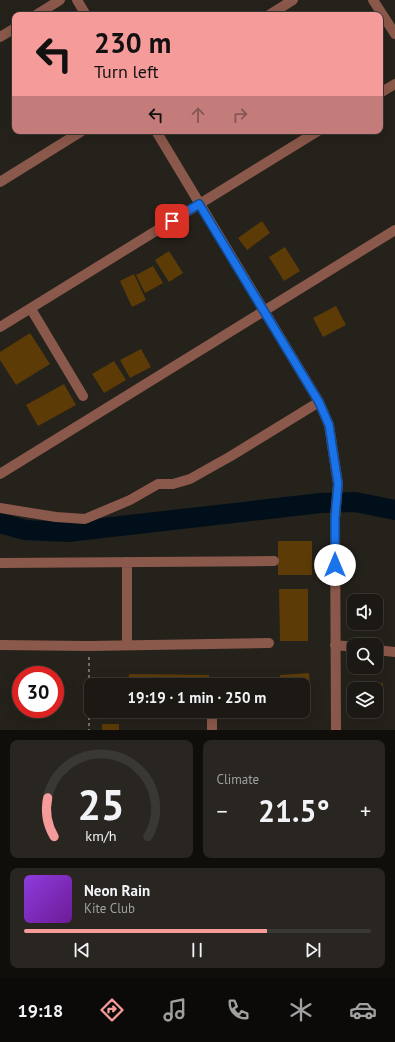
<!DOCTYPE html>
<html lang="en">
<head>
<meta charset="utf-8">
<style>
  :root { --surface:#1c1914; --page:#292622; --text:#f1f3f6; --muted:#a0a0a0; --line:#3a3834; --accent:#f59b9a }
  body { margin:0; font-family:"PT Sans",sans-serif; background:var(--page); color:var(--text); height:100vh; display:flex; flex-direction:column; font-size:15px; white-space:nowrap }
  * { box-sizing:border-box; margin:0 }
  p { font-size:13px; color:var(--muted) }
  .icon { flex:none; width:22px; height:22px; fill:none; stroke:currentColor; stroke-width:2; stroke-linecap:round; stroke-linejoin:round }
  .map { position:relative; height:730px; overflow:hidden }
  .side { display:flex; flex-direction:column; gap:10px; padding:10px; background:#0f0e0b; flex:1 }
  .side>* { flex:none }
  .guide { position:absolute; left:12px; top:12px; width:371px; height:122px; border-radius:8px; box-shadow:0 4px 16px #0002,0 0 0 1px var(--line); background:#f59b9a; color:#111; overflow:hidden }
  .controls { position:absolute; left:347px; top:594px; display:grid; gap:8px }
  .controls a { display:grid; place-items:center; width:36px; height:36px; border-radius:8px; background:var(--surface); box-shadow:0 4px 16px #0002,0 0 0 1px var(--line); font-size:20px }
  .speed { position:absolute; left:12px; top:666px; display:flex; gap:8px; font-size:20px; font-weight:700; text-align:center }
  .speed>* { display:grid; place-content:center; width:52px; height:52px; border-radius:50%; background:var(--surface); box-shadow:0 4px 16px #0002,0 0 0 1px var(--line); line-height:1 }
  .speed .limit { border:6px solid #d22; background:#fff; color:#111 }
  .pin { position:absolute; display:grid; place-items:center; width:34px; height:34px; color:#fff; margin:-17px; border-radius:8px; box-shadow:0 2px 6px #0006 }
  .me { position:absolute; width:44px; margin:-22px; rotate:0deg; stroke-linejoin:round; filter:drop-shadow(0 0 3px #0008) }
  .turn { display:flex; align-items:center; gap:14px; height:84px; padding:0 16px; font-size:18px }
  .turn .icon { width:52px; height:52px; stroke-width:2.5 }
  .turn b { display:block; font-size:28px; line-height:34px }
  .lanes { display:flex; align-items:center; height:38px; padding:0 16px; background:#0003; justify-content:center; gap:20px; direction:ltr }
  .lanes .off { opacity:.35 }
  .big { font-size:30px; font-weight:800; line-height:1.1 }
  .side .tile { flex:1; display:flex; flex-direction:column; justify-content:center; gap:6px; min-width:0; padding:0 14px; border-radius:8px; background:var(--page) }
  .side .dial { align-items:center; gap:0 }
  .dial svg { height:104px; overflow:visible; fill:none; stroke:var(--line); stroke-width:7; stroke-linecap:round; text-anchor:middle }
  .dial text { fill:var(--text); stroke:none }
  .song { display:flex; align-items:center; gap:12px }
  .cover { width:48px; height:48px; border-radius:6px; background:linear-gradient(135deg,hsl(270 70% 55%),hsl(280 70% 35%)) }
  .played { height:4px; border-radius:2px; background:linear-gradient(90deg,var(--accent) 70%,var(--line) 70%) }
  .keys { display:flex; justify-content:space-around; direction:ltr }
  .heat { display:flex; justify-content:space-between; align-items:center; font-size:22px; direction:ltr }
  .side .tiles { flex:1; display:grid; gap:10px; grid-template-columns:1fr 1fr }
  .tile:last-child { grid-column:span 2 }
  .trip { position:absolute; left:84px; top:678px; width:226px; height:40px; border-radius:8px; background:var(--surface); box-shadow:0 4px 16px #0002,0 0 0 1px var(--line); font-weight:800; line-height:40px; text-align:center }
  .dock { display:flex; height:64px; justify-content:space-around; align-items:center; background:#0b0a08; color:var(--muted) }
  .dock .icon { width:28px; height:28px }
  .dock .active { color:var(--accent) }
  .dock b { font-size:18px; color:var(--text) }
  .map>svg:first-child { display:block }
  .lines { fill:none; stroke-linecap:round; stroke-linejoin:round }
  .river { stroke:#000f1a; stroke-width:20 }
  .building { fill:#5c3b06 }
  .path { stroke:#716e69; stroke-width:2; stroke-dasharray:3 3; stroke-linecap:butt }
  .minor { stroke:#8b594b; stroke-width:10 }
  .route-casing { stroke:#114b97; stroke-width:10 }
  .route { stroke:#1a73e8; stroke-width:7 }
</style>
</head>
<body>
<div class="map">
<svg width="395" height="730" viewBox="0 0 395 730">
  <rect width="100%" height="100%" fill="#25211b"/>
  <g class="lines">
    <path class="river" d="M0 523 25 530 68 532 321 503 355 502 395 510"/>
  </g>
  <path class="building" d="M262 221 270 233 247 250 238 238Z
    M285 247 300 271 284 281 269 257Z
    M169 251 183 273 169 282 155 260Z
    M153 266 163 283 145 293 136 275Z
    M134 274 146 300 132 307 120 281Z
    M336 306 346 325 323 337 313 318Z
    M30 333 50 364 16 385 0 360V352Z
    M141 349 151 367 130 378 120 360Z
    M114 361 126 380 104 393 92 374Z
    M64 384 76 405 38 426 26 405Z
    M278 541H312V575H278Z
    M279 589H308V641H280Z
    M309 673 311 697 303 698V685H280V675Z
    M129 674 209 675V685H128Z
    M259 681H273V685H259Z
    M383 683V714L355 715V711H376V689H354V684Z
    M102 724H119V730H102Z"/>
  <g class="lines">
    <path class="path" d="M89 657V730"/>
    <path class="minor" d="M77 0 86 15
      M373 0 395 34
      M36 15 60 0
      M269 15 293 0
      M0 37 15 28
      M380 93 395 84
      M156 131 319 402 329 425 338 484 335 518 336 730
      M0 182 82 131
      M31 309 83 396
      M0 327 318 131
      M0 474 395 230
      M0 508 56 517 85 519 130 500 158 484H173L190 479 231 456 319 402
      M0 563 274 561
      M0 645 89 646 269 643
      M127 645V562
      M335 645 354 647
      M376 650 395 652
      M212 730V711"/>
  </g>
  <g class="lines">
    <g class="route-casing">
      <path id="route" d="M172 221 199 204 319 402 329 425 338 484 335 518V565"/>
    </g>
    <use href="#route" class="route"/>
  </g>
</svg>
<div class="controls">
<a><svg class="icon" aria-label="sound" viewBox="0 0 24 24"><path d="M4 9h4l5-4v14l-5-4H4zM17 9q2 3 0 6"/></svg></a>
<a><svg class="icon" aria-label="search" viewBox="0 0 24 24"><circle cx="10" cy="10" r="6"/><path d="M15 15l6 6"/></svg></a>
<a><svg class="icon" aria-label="layers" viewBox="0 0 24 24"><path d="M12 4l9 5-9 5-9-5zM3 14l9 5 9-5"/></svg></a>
</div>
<div class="speed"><div class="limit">30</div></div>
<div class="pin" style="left:172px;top:221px;background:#d93025"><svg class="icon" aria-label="arrive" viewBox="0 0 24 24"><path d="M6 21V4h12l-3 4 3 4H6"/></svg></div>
<svg class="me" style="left:335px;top:565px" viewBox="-20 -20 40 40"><circle r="19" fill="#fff"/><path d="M0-13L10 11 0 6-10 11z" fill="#1a73e8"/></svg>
<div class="trip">19:19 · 1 min · 250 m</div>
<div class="guide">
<div class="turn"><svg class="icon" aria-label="left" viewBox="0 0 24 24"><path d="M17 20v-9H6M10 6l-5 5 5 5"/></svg><div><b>230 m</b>Turn left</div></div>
<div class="lanes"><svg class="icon" aria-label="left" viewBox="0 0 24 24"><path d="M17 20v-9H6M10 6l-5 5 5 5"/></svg><svg class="icon off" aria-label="ahead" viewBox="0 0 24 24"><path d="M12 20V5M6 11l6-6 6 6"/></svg><svg class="icon off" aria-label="right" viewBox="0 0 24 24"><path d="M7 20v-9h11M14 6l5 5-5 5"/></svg></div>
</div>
</div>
<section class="side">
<div class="tiles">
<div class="tile dial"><svg viewBox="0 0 100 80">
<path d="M14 69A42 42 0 1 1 86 69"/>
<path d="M14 69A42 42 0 0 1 9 39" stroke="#f59b9a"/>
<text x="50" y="56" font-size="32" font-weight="700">25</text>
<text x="50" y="72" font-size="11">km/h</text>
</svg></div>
<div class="tile"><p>Climate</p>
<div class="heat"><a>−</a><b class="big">21.5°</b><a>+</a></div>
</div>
<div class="tile">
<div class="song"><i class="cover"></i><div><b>Neon Rain</b><p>Kite Club</p></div></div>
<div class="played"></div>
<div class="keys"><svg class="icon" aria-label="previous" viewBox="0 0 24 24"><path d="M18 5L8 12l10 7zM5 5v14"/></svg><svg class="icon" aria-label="pause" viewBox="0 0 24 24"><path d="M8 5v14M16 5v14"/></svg><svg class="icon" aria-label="next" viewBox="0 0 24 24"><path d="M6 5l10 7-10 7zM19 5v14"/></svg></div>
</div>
</div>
</section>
<nav class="dock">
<b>19:18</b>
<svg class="icon active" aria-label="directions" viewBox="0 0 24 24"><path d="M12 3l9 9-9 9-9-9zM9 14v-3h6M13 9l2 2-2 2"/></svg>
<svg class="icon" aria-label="music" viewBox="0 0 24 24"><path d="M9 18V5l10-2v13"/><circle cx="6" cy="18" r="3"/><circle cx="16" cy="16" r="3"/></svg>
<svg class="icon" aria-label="phone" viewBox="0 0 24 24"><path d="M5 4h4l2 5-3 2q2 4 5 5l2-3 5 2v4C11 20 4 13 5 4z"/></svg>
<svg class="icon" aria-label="climate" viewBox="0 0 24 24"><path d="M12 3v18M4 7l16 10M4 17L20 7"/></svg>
<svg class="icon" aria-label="car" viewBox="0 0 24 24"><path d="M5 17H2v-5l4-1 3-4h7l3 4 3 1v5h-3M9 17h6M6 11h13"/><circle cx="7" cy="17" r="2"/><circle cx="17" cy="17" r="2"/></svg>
</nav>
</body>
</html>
